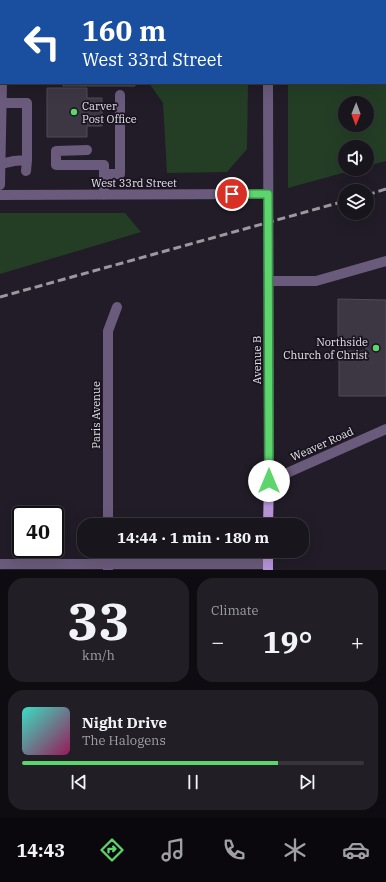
<!DOCTYPE html>
<html lang="en">
<head>
<meta charset="utf-8">
<style>
  :root { --surface:#19151d; --page:#221e26; --text:#f1f3f6; --muted:#9f9fa4; --line:#37343b; --accent:#5cd56d }
  body { margin:0; font-family:"IBM Plex Serif",serif; background:var(--page); color:var(--text); height:100vh; display:flex; flex-direction:column; font-size:15px; white-space:nowrap }
  * { box-sizing:border-box; margin:0 }
  p { font-size:13px; color:var(--muted) }
  .icon { flex:none; width:22px; height:22px; fill:none; stroke:currentColor; stroke-width:2; stroke-linecap:round; stroke-linejoin:round }
  .map { position:relative; height:570px; overflow:hidden }
  .sheet { display:flex; flex-direction:column; gap:8px; padding:8px; background:#0e0c10; flex:1 }
  .sheet>* { flex:none }
  .banner { position:absolute; left:0px; top:0px; width:386px; height:84px; box-shadow:0 4px 16px #0002,0 0 0 1px var(--line); background:#1a4fa0; color:#fff; overflow:hidden }
  .needle { width:26px; rotate:181deg }
  .tools { position:absolute; left:338px; top:96px; display:grid; gap:8px }
  .tools a { display:grid; place-items:center; width:36px; height:36px; border-radius:50%; background:var(--surface); box-shadow:0 4px 16px #0002,0 0 0 1px var(--line); font-size:20px }
  .speed { position:absolute; left:12px; top:506px; display:flex; gap:8px; font-size:20px; font-weight:700; text-align:center }
  .speed>* { display:grid; place-content:center; width:52px; height:52px; border-radius:50%; background:var(--surface); box-shadow:0 4px 16px #0002,0 0 0 1px var(--line); line-height:1 }
  .speed .limit { border:2px solid #111; border-radius:6px; background:#fff; color:#111 }
  .pin { position:absolute; display:grid; place-items:center; width:34px; height:34px; color:#fff; margin:-17px; border:2px solid #fff; border-radius:50%; box-shadow:0 1px 4px #0007 }
  .me { position:absolute; width:44px; margin:-22px; rotate:0deg; stroke-linejoin:round; filter:drop-shadow(0 0 3px #0008) }
  .turn { display:flex; align-items:center; gap:14px; height:84px; padding:0 16px; font-size:18px }
  .turn .icon { width:52px; height:52px; stroke-width:2.5 }
  .turn b { display:block; font-size:28px; line-height:34px }
  .big { font-size:30px; font-weight:700; line-height:1.1 }
  .sheet .widget { flex:1; display:flex; flex-direction:column; justify-content:center; gap:6px; min-width:0; padding:0 14px; border-radius:16px; background:var(--page) }
  .sheet .dial { align-items:center; gap:0 }
  .dial b { font-size:52px; line-height:1 }
  .song { display:flex; align-items:center; gap:12px }
  .cover { width:48px; height:48px; border-radius:6px; background:linear-gradient(135deg,hsl(170 70% 55%),hsl(330 70% 35%)) }
  .played { height:4px; border-radius:2px; background:linear-gradient(90deg,var(--accent) 75%,var(--line) 75%) }
  .keys { display:flex; justify-content:space-around; direction:ltr }
  .heat { display:flex; justify-content:space-between; align-items:center; font-size:22px; direction:ltr }
  .sheet .tiles { flex:1; display:grid; gap:8px; grid-template-columns:1fr 1fr }
  .widget:last-child { grid-column:span 2 }
  .trip { position:absolute; left:77px; top:518px; width:232px; height:40px; border-radius:16px; background:var(--surface); box-shadow:0 4px 16px #0002,0 0 0 1px var(--line); font-weight:700; line-height:40px; text-align:center }
  .menu { display:flex; height:64px; justify-content:space-around; align-items:center; background:#0a080c; color:var(--muted) }
  .menu .icon { width:28px; height:28px }
  .menu .on { color:var(--accent) }
  .menu b { font-size:18px; color:var(--text) }
  .map>svg:first-child { display:block }
  .green { fill:#243e26; fill-rule:evenodd }
  .building { fill:#3d3743; stroke:#514b59 }
  .lines { fill:none; stroke-linecap:round; stroke-linejoin:round }
  .minor { stroke:#6a5a7b; stroke-width:10 }
  .major { stroke:#b695d9; stroke-width:10 }
  .rail { stroke:#9c97a0; stroke-width:3; stroke-dasharray:8 4; stroke-linecap:butt }
  .route-casing { stroke:#3c8a47; stroke-width:10 }
  .route { stroke:#5cd56d; stroke-width:7 }
  .poi-dot { fill:#5cd56d; stroke:#18131e; stroke-width:1.5 }
  .labels { text-anchor:middle; dominant-baseline:central; stroke-width:3.5; stroke-linejoin:round; paint-order:stroke }
  .poi-label { font-size:11px; fill:#e6e2ea; stroke:#18131e; text-anchor:start }
  .street-label { font-size:11px; fill:#e6e2ea; stroke:#18131e }
</style>
</head>
<body>
<div class="map">
<svg width="386" height="570" viewBox="0 0 386 570">
  <rect width="100%" height="100%" fill="#211c27"/>
  <path class="green" d="M289 0H386V161L367 166V147H345V169H357L288 188V83H385V1ZM345 103H367V125H345Z
    M149 83H248L247 149 227 172 167 173 163 103Z
    M0 213H125L141 232 0 274Z"/>
  <path class="building" d="M34 0H126L34 1Z
    M63 83H135V86H63Z
    M47 88H87V98H102V126H87V137H47Z
    M338 299 386 300V396H339V351H366V344H338Z"/>
  <g class="lines">
    <path class="minor" d="M1 0V1
      M268 1V0
      M0 62H1
      M268 83 269 481 386 429
      M2 103H27V160
      M87 150 56 151V165H104V195
      M0 164 14 161 27 160 26 171
      M104 174H120V95
      M0 185 2 83
      M0 195 268 194
      M269 281H316L386 261
      M108 525V331L117 307
      M0 564H268
      M108 569V551"/>
    <path class="major" d="M268 525 269 481
      M268 570V551"/>
    <path class="rail" d="M367 195 386 189
      M0 297 345 201"/>
  </g>
  <g class="lines">
    <g class="route-casing">
      <path id="route" d="M232 194H268L269 481"/>
    </g>
    <use href="#route" class="route"/>
  </g>
  <g class="poi-dot">
    <circle cx="74" cy="112" r="4"/>
    <circle cx="376" cy="348" r="4"/>
  </g>
  <g class="labels">
    <g class="poi-label">
      <text x="82" y="106">Carver<tspan x="82" dy="13">Post Office</tspan></text>
      <text x="368" y="342" text-anchor="end">Northside<tspan x="368" dy="13">Church of Christ</tspan></text>
    </g>
    <g class="street-label">
      <text x="134" y="183">West 33rd Street</text>
      <text transform="translate(257 360) rotate(-90)">Avenue B</text>
      <text transform="translate(96 415) rotate(-90)">Paris Avenue</text>
      <text transform="translate(322 444) rotate(-24)">Weaver Road</text>
    </g>
  </g>
</svg>
<div class="tools">
<a><svg class="needle" viewBox="-14 -14 28 28"><path d="M0-13l5 13h-10z" fill="#e53935"/><path d="M0 13l5-13h-10z" fill="#9f9fa4"/></svg></a>
<a><svg class="icon" aria-label="sound" viewBox="0 0 24 24"><path d="M4 9h4l5-4v14l-5-4H4zM17 9q2 3 0 6"/></svg></a>
<a><svg class="icon" aria-label="layers" viewBox="0 0 24 24"><path d="M12 4l9 5-9 5-9-5zM3 14l9 5 9-5"/></svg></a>
</div>
<div class="speed"><div class="limit">40</div></div>
<div class="pin" style="left:232px;top:194px;background:#d93025"><svg class="icon" aria-label="arrive" viewBox="0 0 24 24"><path d="M6 21V4h12l-3 4 3 4H6"/></svg></div>
<svg class="me" style="left:269px;top:481px" viewBox="-20 -20 40 40"><circle r="19" fill="#fff"/><path d="M0-13L10 11 0 6-10 11z" fill="#5cd56d"/></svg>
<div class="trip">14:44 · 1 min · 180 m</div>
<div class="banner">
<div class="turn"><svg class="icon" aria-label="left" viewBox="0 0 24 24"><path d="M17 20v-9H6M10 6l-5 5 5 5"/></svg><div><b>160 m</b>West 33rd Street</div></div>
</div>
</div>
<section class="sheet">
<div class="tiles">
<div class="widget dial"><b>33</b><p>km/h</p></div>
<div class="widget"><p>Climate</p>
<div class="heat"><a>−</a><b class="big">19°</b><a>+</a></div>
</div>
<div class="widget">
<div class="song"><i class="cover"></i><div><b>Night Drive</b><p>The Halogens</p></div></div>
<div class="played"></div>
<div class="keys"><svg class="icon" aria-label="previous" viewBox="0 0 24 24"><path d="M18 5L8 12l10 7zM5 5v14"/></svg><svg class="icon" aria-label="pause" viewBox="0 0 24 24"><path d="M8 5v14M16 5v14"/></svg><svg class="icon" aria-label="next" viewBox="0 0 24 24"><path d="M6 5l10 7-10 7zM19 5v14"/></svg></div>
</div>
</div>
</section>
<nav class="menu">
<b>14:43</b>
<svg class="icon on" aria-label="directions" viewBox="0 0 24 24"><path d="M12 3l9 9-9 9-9-9zM9 14v-3h6M13 9l2 2-2 2"/></svg>
<svg class="icon" aria-label="music" viewBox="0 0 24 24"><path d="M9 18V5l10-2v13"/><circle cx="6" cy="18" r="3"/><circle cx="16" cy="16" r="3"/></svg>
<svg class="icon" aria-label="phone" viewBox="0 0 24 24"><path d="M5 4h4l2 5-3 2q2 4 5 5l2-3 5 2v4C11 20 4 13 5 4z"/></svg>
<svg class="icon" aria-label="climate" viewBox="0 0 24 24"><path d="M12 3v18M4 7l16 10M4 17L20 7"/></svg>
<svg class="icon" aria-label="car" viewBox="0 0 24 24"><path d="M5 17H2v-5l4-1 3-4h7l3 4 3 1v5h-3M9 17h6M6 11h13"/><circle cx="7" cy="17" r="2"/><circle cx="17" cy="17" r="2"/></svg>
</nav>
</body>
</html>
